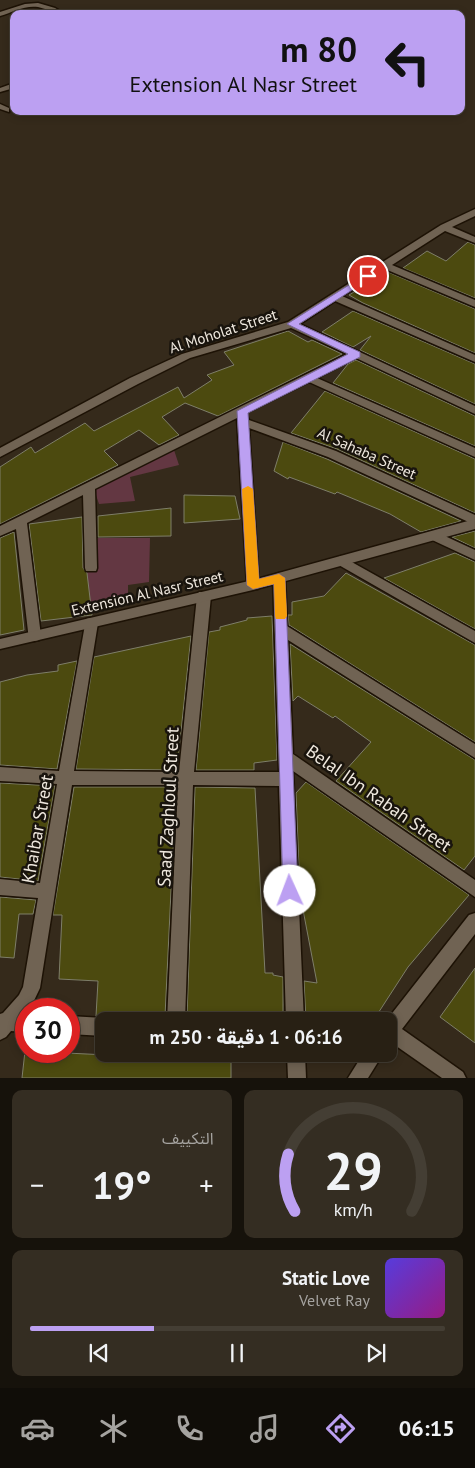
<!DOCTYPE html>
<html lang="ar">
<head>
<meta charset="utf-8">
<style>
  :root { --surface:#282014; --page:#342d22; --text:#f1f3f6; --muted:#a5a3a0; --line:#443e34; --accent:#bca0f2 }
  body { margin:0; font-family:"PT Sans","Noto Sans Arabic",sans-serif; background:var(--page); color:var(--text); direction:rtl; height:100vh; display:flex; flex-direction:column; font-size:19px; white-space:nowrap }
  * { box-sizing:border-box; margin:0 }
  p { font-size:16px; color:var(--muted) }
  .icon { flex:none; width:28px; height:28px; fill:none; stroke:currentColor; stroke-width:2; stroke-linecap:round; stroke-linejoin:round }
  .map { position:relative; height:1078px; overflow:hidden; direction:ltr }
  .details { display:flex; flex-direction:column; gap:12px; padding:12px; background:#16120b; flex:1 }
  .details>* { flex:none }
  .banner { position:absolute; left:10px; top:10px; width:455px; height:105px; border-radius:10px; box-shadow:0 2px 8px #0003,0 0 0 1px var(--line); direction:rtl; background:#bca0f2; color:#111; overflow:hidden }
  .speed { position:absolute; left:15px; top:998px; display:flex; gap:10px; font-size:25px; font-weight:700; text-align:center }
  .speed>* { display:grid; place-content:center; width:65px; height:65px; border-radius:50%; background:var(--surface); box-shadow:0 2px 8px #0003,0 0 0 1px var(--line); line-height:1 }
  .speed .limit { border:8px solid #d22; background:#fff; color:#111 }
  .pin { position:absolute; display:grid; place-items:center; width:42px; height:42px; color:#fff; margin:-21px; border:2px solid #fff; border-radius:50%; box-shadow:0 1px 5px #0007 }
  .me { position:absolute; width:55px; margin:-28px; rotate:358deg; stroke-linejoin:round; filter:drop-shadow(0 0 4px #0008) }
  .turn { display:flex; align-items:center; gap:18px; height:105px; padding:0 25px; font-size:22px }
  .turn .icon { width:65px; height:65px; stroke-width:2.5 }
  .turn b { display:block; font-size:35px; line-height:42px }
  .big { font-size:38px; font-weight:700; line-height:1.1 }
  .details .widget { flex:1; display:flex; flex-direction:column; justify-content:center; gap:8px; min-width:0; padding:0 18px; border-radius:10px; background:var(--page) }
  .details .dial { align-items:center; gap:0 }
  .dial svg { height:130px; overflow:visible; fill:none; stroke:var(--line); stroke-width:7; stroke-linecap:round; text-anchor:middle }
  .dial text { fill:var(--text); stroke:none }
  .song { display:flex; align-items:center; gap:15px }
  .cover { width:60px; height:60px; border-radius:8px; background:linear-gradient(135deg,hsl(250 70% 55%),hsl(310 70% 35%)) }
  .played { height:5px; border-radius:2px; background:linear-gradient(90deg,var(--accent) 30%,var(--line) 30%) }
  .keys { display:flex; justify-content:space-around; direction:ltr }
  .heat { display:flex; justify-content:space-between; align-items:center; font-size:28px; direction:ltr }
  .details .tiles { flex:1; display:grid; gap:12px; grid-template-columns:1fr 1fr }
  .widget:last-child { grid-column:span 2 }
  .trip { position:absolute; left:95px; top:1012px; width:302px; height:50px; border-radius:10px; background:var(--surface); box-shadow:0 2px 8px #0003,0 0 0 1px var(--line); font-weight:700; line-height:50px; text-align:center; direction:rtl }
  .tabs { display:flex; height:80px; justify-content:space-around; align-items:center; background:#100d08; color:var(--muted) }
  .tabs .icon { width:35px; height:35px }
  .tabs .selected { color:var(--accent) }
  .tabs b { font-size:22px; color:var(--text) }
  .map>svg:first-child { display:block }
  .green { fill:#633742 }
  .building { fill:#4c4a0f; stroke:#7e7e69 }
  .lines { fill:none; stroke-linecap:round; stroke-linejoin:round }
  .service-casing { stroke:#1d1205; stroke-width:3 }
  .minor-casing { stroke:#1d1205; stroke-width:3 }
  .tertiary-casing { stroke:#1d1205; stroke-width:3 }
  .service { fill:#706353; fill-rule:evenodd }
  .minor { fill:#706353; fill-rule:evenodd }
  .tertiary { fill:#706353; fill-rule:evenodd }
  .route { fill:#bca0f2; stroke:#7a689d }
  .slow { fill:#f59e0b }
  .labels { text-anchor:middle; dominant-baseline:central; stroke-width:5; stroke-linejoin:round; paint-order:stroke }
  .street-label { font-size:15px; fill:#efe8de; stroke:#19140d }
  .near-street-label { font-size:18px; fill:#efe8de; stroke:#19140d }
</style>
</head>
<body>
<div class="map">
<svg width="475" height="1078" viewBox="0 0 475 1078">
  <rect width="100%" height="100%" fill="#352a1b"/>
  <path class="green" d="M173 447 179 465 130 477 135 501 99 504 92 483Z
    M88 538H150L149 582 128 585V603L76 609Z"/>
  <path class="building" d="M468 242 475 245V298L403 268 427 251 446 261Z
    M388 272 475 309V353L363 303 349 295Z
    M353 311 475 364V404L360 350 371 336 353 347 322 332Z
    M288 331 308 342 312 340 342 354 218 416 185 403 162 417 179 435 159 445 139 430 104 451 118 465 0 524V467L31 447 35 453 85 423 94 431 178 387 184 398 212 380 207 375 234 365 224 352Z
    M356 360 475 416V446L333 383 348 364Z
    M325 391 475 459V513L337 449 291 433Z
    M283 442 327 459 461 521 421 532 390 514 337 492 335 494 289 477 288 479 274 471Z
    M184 495 235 496 240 519 184 523Z
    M171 508V536L98 537V516Z
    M82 517 83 568 87 573 92 615 41 621 29 524Z
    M475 531V548L452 537Z
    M14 532 24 630 0 635V538Z
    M455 553 475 562V629L384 578Z
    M346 573 475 645V742L289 625 288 615H292V602L324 596Z
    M272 616 277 760 254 763V770H196L209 632 220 630V627L247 620V618Z
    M191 636 177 770 76 769 94 657Z
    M290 644 475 760V856L464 870 336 781 371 742 335 716 333 718 298 696 293 701Z
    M77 661 57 769 0 765V682L27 675 58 671V665Z
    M306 782 469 895 408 967 373 1021H306L304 981 317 983 300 894 296 793Z
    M0 783 55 786 38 881 0 877Z
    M74 787H176L165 1016 153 1015V1019L96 1016 98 981 59 979 62 915H53Z
    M195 787 255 788 265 973H273V975L283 977V1021H239V1017L187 1016Z
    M0 897 36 900 33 914H19L14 958 0 957Z
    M475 968V1043L440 1017Z
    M25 1051 231 1061V1078H22Z"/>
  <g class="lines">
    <g class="service-casing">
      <path id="service" d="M38 3 55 8 65 14C55 14 48 9 38 7 25 5 13 12 0 16V12L25 4Z
        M14 83V88L0 92V88Z
        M0 104 9 108V112L0 109Z"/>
    </g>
    <g class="minor-casing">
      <path id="minor" d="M475 209V216L452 227 475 237V243L445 231 392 265 475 300V307L385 269 342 296 475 355V362L335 301 300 324 475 406V414L356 358 317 378 475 448V457L309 382 246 413 249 420 336 451 475 515V525L328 457 249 428 259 585 258 589H248L247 585 237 418 95 489 97 568 96 571H86L85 568 83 495 27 523 41 636 39 640 34 641 29 640 16 529 0 536V526L347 354 291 328 190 358 138 384 0 457V448L130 378 182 354 288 322 441 225Z
        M434 531 475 550V560L430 539 428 536 430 533Z
        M341 556 475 631V643L337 564 335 561 337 558Z
        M279 573 284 575 285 578 287 626 475 744V758L288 640 293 754 475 880V897L293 771 304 1021H286L279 786 193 785 185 1021H167L178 785H72L40 988 31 1007 26 1009V1032L11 1031 6 1037 0 1040V1014L3 1013 19 995 23 987 38 898 0 895V879L40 883 57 784 0 781V767L59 771 86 619 91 618 96 619 98 623 74 771 179 772 197 596 199 592H209L211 596 194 772H279L273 578 274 575Z
        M475 913V934L402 1029 463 1072 466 1078H442L389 1041V1021H386L469 915Z
        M69 1016 104 1018 110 1021H104V1036L69 1034Z
        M287 1054H305L306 1078H288Z
        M363 1054H383L368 1078H348Z"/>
    </g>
    <g class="tertiary-casing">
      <path id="tertiary" d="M475 519V529L253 590 0 649V639L253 580Z"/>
    </g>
    <use href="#service" class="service"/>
    <use href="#minor" class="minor"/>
    <use href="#tertiary" class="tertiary"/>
  </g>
  <path class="route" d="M368 273 372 276 371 278 299 324 360 352V357L248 413 259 579 279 574 285 578 298 891 295 896 290 898 285 896 283 891 274 584 253 589 247 585 237 411 348 354 287 324Z"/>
  <path class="slow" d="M248 486 253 489 259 579 279 574 285 578 287 616 285 619H276L275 616 274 584 253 589 247 585 242 489Z"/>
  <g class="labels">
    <g class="street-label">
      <text transform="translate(223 331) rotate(-18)">Al Moholat Street</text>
      <text transform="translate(367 453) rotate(24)">Al Sahaba Street</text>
      <text transform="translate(147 593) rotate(-13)">Extension Al Nasr Street</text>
    </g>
    <g class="near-street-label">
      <text transform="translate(379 798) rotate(35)">Belal Ibn Rabah Street</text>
      <text transform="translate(168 807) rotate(-87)">Saad Zaghloul Street</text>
      <text transform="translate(37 829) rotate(-80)">Khaibar Street</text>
    </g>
  </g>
</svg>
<div class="speed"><div class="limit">30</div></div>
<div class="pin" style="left:368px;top:276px;background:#d93025"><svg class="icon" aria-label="arrive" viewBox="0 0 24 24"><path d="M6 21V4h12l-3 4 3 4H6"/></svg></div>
<svg class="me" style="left:290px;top:891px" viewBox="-20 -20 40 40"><circle r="19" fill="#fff"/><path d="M0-13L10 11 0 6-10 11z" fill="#bca0f2"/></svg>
<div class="trip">06:16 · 1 دقيقة · 250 m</div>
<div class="banner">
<div class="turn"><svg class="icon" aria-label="left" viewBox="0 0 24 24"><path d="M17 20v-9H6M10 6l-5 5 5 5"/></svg><div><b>80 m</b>Extension Al Nasr Street</div></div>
</div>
</div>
<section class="details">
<div class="tiles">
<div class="widget dial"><svg viewBox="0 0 100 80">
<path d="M14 69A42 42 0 1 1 86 69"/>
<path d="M14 69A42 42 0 0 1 10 34" stroke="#bca0f2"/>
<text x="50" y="56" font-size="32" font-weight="700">29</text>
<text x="50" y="72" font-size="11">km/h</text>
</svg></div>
<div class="widget"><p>التكييف</p>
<div class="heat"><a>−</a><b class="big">19°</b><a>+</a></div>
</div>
<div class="widget">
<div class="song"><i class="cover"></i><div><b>Static Love</b><p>Velvet Ray</p></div></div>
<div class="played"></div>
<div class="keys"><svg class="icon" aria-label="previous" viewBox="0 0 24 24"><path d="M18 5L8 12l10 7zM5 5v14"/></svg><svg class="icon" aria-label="pause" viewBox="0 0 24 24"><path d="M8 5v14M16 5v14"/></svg><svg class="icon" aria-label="next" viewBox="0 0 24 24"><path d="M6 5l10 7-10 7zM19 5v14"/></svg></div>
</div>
</div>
</section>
<nav class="tabs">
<b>06:15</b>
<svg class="icon selected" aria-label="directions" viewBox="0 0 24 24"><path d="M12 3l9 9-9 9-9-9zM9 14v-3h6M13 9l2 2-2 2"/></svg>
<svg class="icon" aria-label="music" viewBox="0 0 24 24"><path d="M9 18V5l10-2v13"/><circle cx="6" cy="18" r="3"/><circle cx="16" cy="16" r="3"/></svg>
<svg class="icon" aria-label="phone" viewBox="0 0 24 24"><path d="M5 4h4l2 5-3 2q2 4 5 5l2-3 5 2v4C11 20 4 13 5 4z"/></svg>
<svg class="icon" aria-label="climate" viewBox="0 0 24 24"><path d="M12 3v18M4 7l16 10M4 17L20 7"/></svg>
<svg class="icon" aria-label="car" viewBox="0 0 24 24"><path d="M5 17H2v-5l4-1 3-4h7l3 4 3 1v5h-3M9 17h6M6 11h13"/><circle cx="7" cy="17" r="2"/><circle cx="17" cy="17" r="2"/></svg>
</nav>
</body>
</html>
